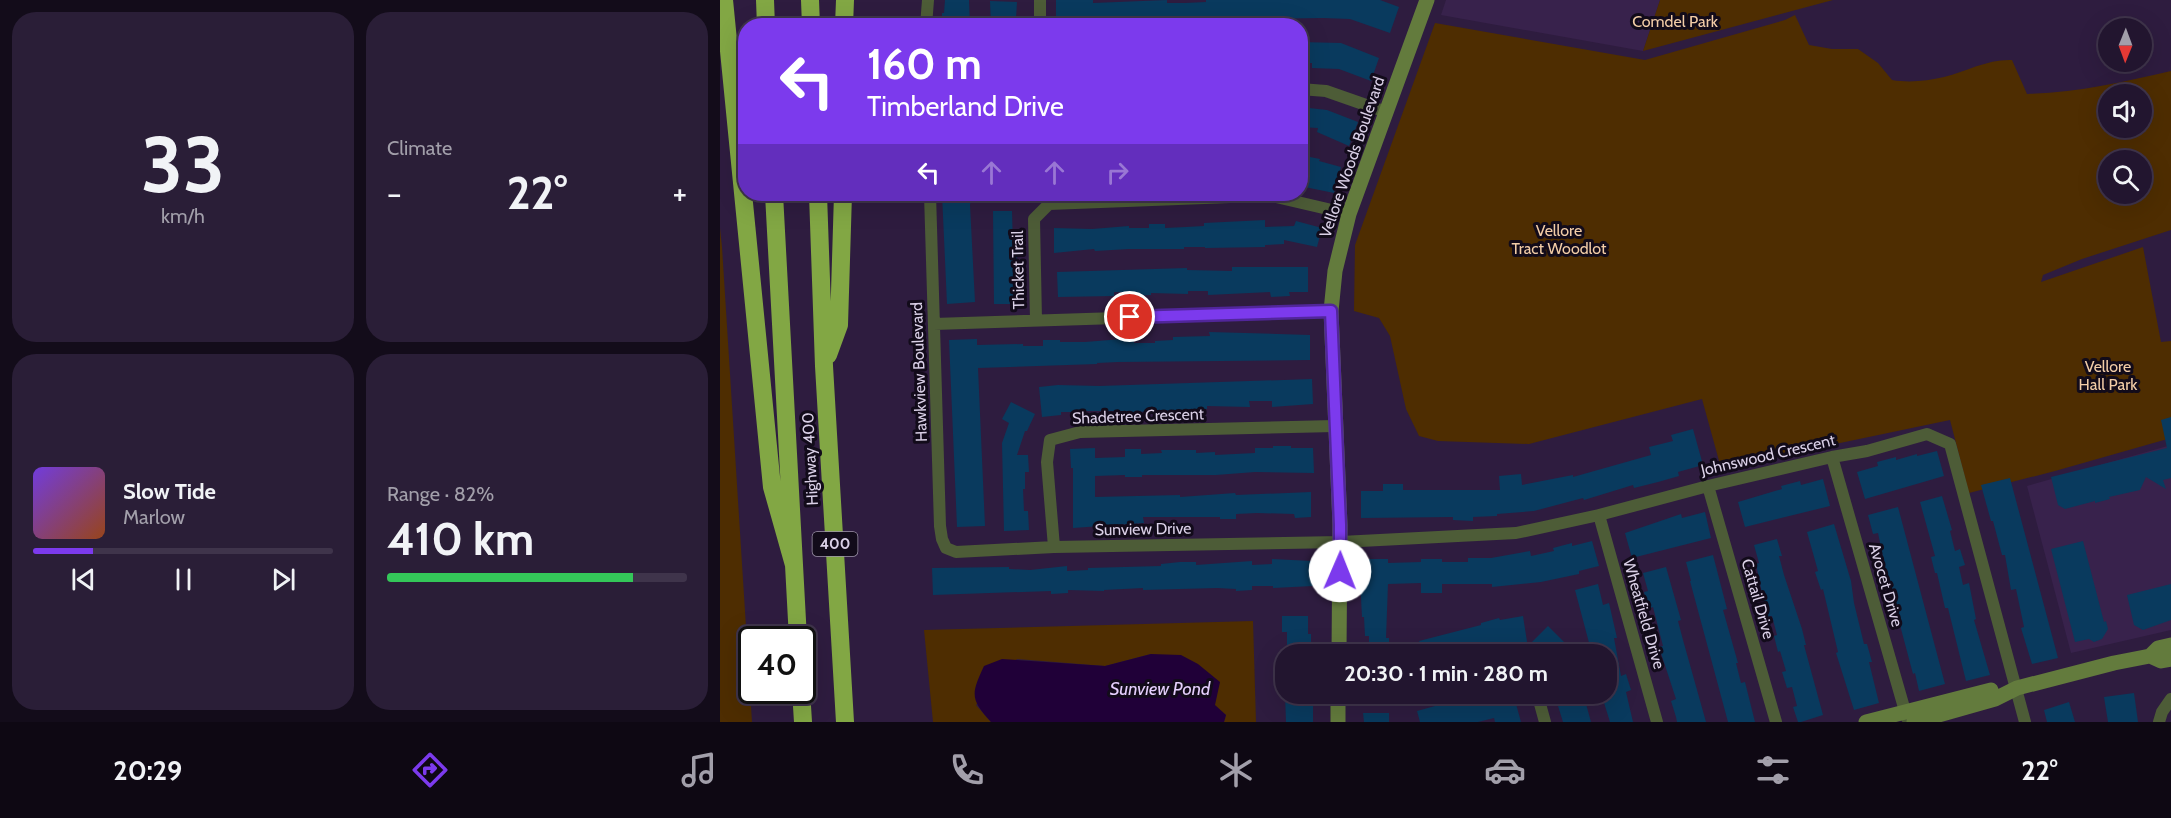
<!DOCTYPE html>
<html lang="en">
<head>
<meta charset="utf-8">
<style>
  :root { --surface:#22152f; --page:#2a1e37; --text:#f1f3f6; --muted:#a29faa; --line:#3f344b; --accent:#7c3aed }
  body { margin:0; font-family:Cabin,sans-serif; background:var(--page); color:var(--text); height:100vh; display:flex; flex-direction:column; font-size:22px; white-space:nowrap }
  * { box-sizing:border-box; margin:0 }
  p { font-size:20px; color:var(--muted) }
  .icon { flex:none; width:33px; height:33px; fill:none; stroke:currentColor; stroke-width:2; stroke-linecap:round; stroke-linejoin:round }
  .map { position:relative; flex:1; overflow:hidden }
  .side { display:flex; flex-direction:column; gap:12px; padding:12px; background:#130c1a; width:720px }
  .side>* { flex:none }
  .hud { position:absolute; left:18px; top:18px; width:570px; height:183px; border-radius:24px; box-shadow:0 6px 24px #0002,0 0 0 2px var(--line); background:#7c3aed; color:#fff; overflow:hidden }
  .needle { width:39px; rotate:181deg }
  .controls { position:absolute; left:1378px; top:18px; display:grid; gap:12px }
  .controls a { display:grid; place-items:center; width:54px; height:54px; border-radius:50%; background:var(--surface); box-shadow:0 6px 24px #0002,0 0 0 2px var(--line); font-size:30px }
  .speed { position:absolute; left:18px; top:626px; display:flex; gap:12px; font-size:30px; font-weight:700; text-align:center }
  .speed>* { display:grid; place-content:center; width:78px; height:78px; border-radius:50%; background:var(--surface); box-shadow:0 6px 24px #0002,0 0 0 2px var(--line); line-height:1 }
  .speed .limit { border:3px solid #111; border-radius:9px; background:#fff; color:#111 }
  .pin { position:absolute; display:grid; place-items:center; width:51px; height:51px; color:#fff; margin:-26px; border:3px solid #fff; border-radius:50%; box-shadow:0 2px 6px #0007 }
  .me { position:absolute; width:66px; margin:-33px; rotate:1deg; stroke-linejoin:round; filter:drop-shadow(0 0 4px #0008) }
  .turn { display:flex; align-items:center; gap:21px; height:126px; padding:0 30px; font-size:27px }
  .turn .icon { width:78px; height:78px; stroke-width:2.5 }
  .turn b { display:block; font-size:42px; line-height:51px }
  .lanes { display:flex; align-items:center; height:57px; padding:0 30px; background:#0003; justify-content:center; gap:30px; direction:ltr }
  .lanes .off { opacity:.35 }
  .big { font-size:45px; font-weight:800; line-height:1.1 }
  .side .tile { flex:1; display:flex; flex-direction:column; justify-content:center; gap:9px; min-width:0; padding:0 21px; border-radius:24px; background:var(--page) }
  .side .dial { align-items:center; gap:0 }
  .dial b { font-size:78px; line-height:1 }
  .song { display:flex; align-items:center; gap:18px }
  .cover { width:72px; height:72px; border-radius:9px; background:linear-gradient(135deg,hsl(260 70% 55%),hsl(20 70% 35%)) }
  .played { height:6px; border-radius:3px; background:linear-gradient(90deg,var(--accent) 20%,var(--line) 20%) }
  .keys { display:flex; justify-content:space-around; direction:ltr }
  .heat { display:flex; justify-content:space-between; align-items:center; font-size:33px; direction:ltr }
  .charge { height:9px; border-radius:4px; background:linear-gradient(90deg,#34c759 82%,var(--line) 0) }
  .side .tiles { flex:1; display:grid; gap:12px; grid-template-columns:repeat(2,1fr) }
  .trip { position:absolute; left:555px; top:644px; width:342px; height:60px; border-radius:24px; background:var(--surface); box-shadow:0 6px 24px #0002,0 0 0 2px var(--line); font-weight:800; line-height:60px; text-align:center }
  .tab-bar { display:flex; height:96px; justify-content:space-around; align-items:center; background:#0e0813; color:var(--muted) }
  .tab-bar .icon { width:42px; height:42px }
  .tab-bar .current { color:var(--accent) }
  .tab-bar b { font-size:27px; color:var(--text) }
  main { display:flex; flex:1; min-height:0 }
  .map>svg:first-child { display:block }
  .built { fill:#38224c }
  .green { fill:#4e2d01; fill-rule:evenodd }
  .water { fill:#200038 }
  .building { fill:#093a5e }
  .lines { fill:none; stroke-linecap:round; stroke-linejoin:round }
  .street { stroke:#4d5c37; stroke-width:12 }
  .secondary { stroke:#637b3d; stroke-width:15 }
  .highway { stroke:#82a744; stroke-width:18 }
  .route-casing { stroke:#51269a; stroke-width:15 }
  .route { stroke:#7c3aed; stroke-width:10 }
  .labels { text-anchor:middle; dominant-baseline:central; stroke-width:6; stroke-linejoin:round; paint-order:stroke }
  .shield { fill:#120b1a; stroke:#9e95aa; stroke-width:1.5 }
  .shield-label { font-size:15px; font-weight:bold; fill:#dad0e7 }
  .park-label { font-size:16px; fill:#f3cda7; stroke:#120b1a }
  .street-label { font-size:16px; fill:#dad0e7; stroke:#120b1a }
  .water-label { font-size:18px; font-style:italic; fill:#e5cffd; stroke:#120b1a }
</style>
</head>
<body>
<main>
<section class="side">
<div class="tiles">
<div class="tile dial"><b>33</b><p>km/h</p></div>
<div class="tile"><p>Climate</p>
<div class="heat"><a>−</a><b class="big">22°</b><a>+</a></div>
</div>
<div class="tile">
<div class="song"><i class="cover"></i><div><b>Slow Tide</b><p>Marlow</p></div></div>
<div class="played"></div>
<div class="keys"><svg class="icon" aria-label="previous" viewBox="0 0 24 24"><path d="M18 5L8 12l10 7zM5 5v14"/></svg><svg class="icon" aria-label="pause" viewBox="0 0 24 24"><path d="M8 5v14M16 5v14"/></svg><svg class="icon" aria-label="next" viewBox="0 0 24 24"><path d="M6 5l10 7-10 7zM19 5v14"/></svg></div>
</div>
<div class="tile"><p>Range · 82%</p><b class="big">410 km</b><div class="charge"></div></div>
</div>
</section>
<div class="map">
<svg width="1451" height="722" viewBox="0 0 1451 722">
  <rect width="100%" height="100%" fill="#2e1c3f"/>
  <path class="built" d="M726 0H940L923 51 721 15Z
    M1451 445V630L1351 653 1307 486Z"/>
  <path class="green" d="M940 0H1113L923 51Z
    M1075 15 1089 45 1112 49H1138L1158 63 1172 80C1189 83 1207 81 1224 77 1247 71 1268 59 1292 60L1307 94C1356 93 1403 82 1451 71V230L1362 259 1323 275 1321 282 1423 247 1441 342 1451 341V438L1335 471 1249 493 1230 420 1001 468 982 399 809 444 718 441 699 436 686 409 670 336 659 318 634 311 635 245 715 23 925 60 1065 20ZM1389 94H1422V128H1389ZM1389 160H1422V194H1389Z
    M0 228 2 247 32 722H0Z
    M533 621 536 722H504L506 715 431 654 385 666 297 659 256 705 271 722H213L204 630Z"/>
  <path class="water" d="M431 654 461 655 478 664 500 682 495 705 506 715 504 722H271C250 699 251 694 264 666L282 659 385 666Z"/>
  <path class="building" d="M225 0H249L250 26H222V13H224Z
    M336 0H373V3L447 0V3H465L486 2V0H660L679 7 670 33 630 19 603 18 526 19 527 22H507L336 23Z
    M270 1 297 2 296 18H292V26H271Z
    M580 42 621 43 659 58 651 81 619 69 592 68V63H580Z
    M580 107 607 110 638 122 629 146 597 132 598 128 580 127Z
    M580 155 600 159 599 161 621 167 614 193 580 186Z
    M222 194H252L250 205 255 302 227 304Z
    M273 211H292L293 248 297 247V264H294V285L298 284 299 304H274Z
    M545 220V227L574 226 576 221 602 228 597 247 564 240V244L545 245V247L485 248V247H464V249H409L375 251 374 249 334 253V228L372 229 409 226V228H429V224H445V228L466 227 484 226V223Z
    M512 267H588V292H569L570 296 551 297 550 292 488 295V291H468V294L431 293V295L414 296V292H394V296L338 297 337 272 467 268V270L512 271Z
    M489 332 590 335V360L398 362 377 363V364L258 368 265 526 237 527 229 340 257 339V345L303 344V346H323V340H340V342H365L414 338V343H435V341L453 340V337L490 336Z
    M592 379 593 404 552 407V401H529L530 407 487 406V409H466V412H447V410L405 413V411H361V412H341V415L322 417 319 387 338 385 379 386Z
    M291 402 315 414 307 431H305L297 455H308L309 472H305V489H303L304 511H308L309 530 284 531 282 443 289 423 282 419Z
    M1451 417V478L1443 480 1446 489 1426 477 1420 490 1389 497 1390 499 1375 503V501L1345 509 1338 505 1331 477 1447 448 1441 420Z
    M973 429 983 465 958 472 959 476 938 482 914 488 913 485 864 500 863 498 814 511 777 514V516L753 517V521L733 520V517L641 518V491H663V484H683V490H780L779 476 801 474 802 485 853 475V477L931 455 929 447 953 441 951 435Z
    M553 446H571V448H593L594 473 535 472 496 475H422V477H405V475L375 476V497L460 495V497L515 493 516 495 591 492V517L575 518 574 514 537 513 516 514V519H500V517H423L424 523 353 528V468H351L350 449 375 448V458L405 457V449H421V454L442 453 441 450H476V453L495 452V455L535 453V448H553Z
    M1217 451 1224 476 1145 499 1137 472 1158 466 1157 462 1176 457V460L1197 454V456Z
    M1290 478 1338 658 1312 664 1301 628 1304 627 1296 589 1291 590 1285 555H1282L1273 521H1271L1261 485Z
    M1103 479 1110 506 1025 527 1018 502 1062 489 1061 486 1080 481 1081 485Z
    M1222 496 1232 530 1230 531 1235 551 1240 549 1245 565 1239 567 1243 585 1249 583 1256 619 1254 620 1270 675 1246 681 1228 608H1225L1217 573H1215L1211 557 1215 556 1200 502Z
    M1178 507 1225 684 1199 691 1195 673 1193 674 1172 595H1170L1165 577 1167 576 1158 533 1153 534 1148 515Z
    M985 512 991 538 912 558 905 533 961 514 962 518Z
    M1114 524 1131 581 1134 603 1144 644H1147L1152 662H1149L1159 703 1134 710 1116 653 1118 652 1103 589 1101 590 1095 572 1098 571 1087 532Z
    M1057 539 1062 556H1059L1064 575 1082 629 1086 645H1084L1103 715 1081 722H1078L1073 707 1077 706 1072 687 1067 688 1062 672 1066 671 1060 651 1058 652 1054 636 1057 635 1052 616 1047 617 1036 564 1039 563 1034 545Z
    M872 541 879 566 859 571V574L821 582 772 587V584H722V593H701V583L668 584 666 638H669V654H649V636H645L644 617H642L640 579H643V559H668V563L701 562V559H722V562H748V558H771L810 551 811 556 834 551 833 548 852 543V546Z
    M1363 541 1384 622 1386 621 1388 629 1382 639 1374 642 1369 639 1355 642 1331 549Z
    M993 555 1007 609 1003 610 1018 663H1016L1021 683 1025 682 1035 722H1008L970 581H971L966 562Z
    M552 559 592 561 593 586 553 588V586H532V590L516 591V589L497 588 423 590V588L384 590V591L348 590V593L331 594V591L213 595 212 568 289 567V569L310 570 347 566V571L368 570V568L441 566V564L460 562H476V565L532 561V565L552 564Z
    M946 567 961 620 958 621 963 640 986 722H957L956 717 951 701 956 699 939 647 943 646 933 607 928 609 924 592 928 591 923 573Z
    M878 584 883 605 889 603 897 638H894L901 676 906 674 911 690 906 692 913 722H890L881 693H886V654H872L855 590Z
    M1451 584V620L1423 630 1414 625 1407 595Z
    M562 616H588V634H591V654H567V632H562Z
    M803 616 808 648 789 651V649L770 654 768 648 745 654H671L670 651 700 643 699 641 761 625V623L779 618 780 620Z
    M828 626 845 643 849 654H816L808 646Z
    M565 693H593V722H566Z
    M764 693H793L801 722H775L774 718 758 722H700L697 711 715 706 714 703 733 698 734 701Z
    M834 693H863L871 722H843Z
    M1414 693 1418 722H1388L1384 697Z
    M1349 702 1355 722H1327L1324 710Z
    M643 713H669V722H644Z"/>
  <g class="lines">
    <path class="street" d="M206 26 208 0
      M320 26V0
      M580 89 606 91 666 112
      M210 194 220 526 222 539 226 548 236 552 334 547 621 542 796 533 879 515 988 486 1112 457 1147 451 1207 434 1230 444 1305 722
      M316 320 314 219 329 204 536 196 556 197 629 214
      M214 324 611 311
      M1112 457 1187 718
      M988 486 1056 722
      M879 515 937 722
      M334 547 327 462 330 440 360 432 615 426
      M817 693 825 722
      M618 695 689 693
      M1439 722 1442 712 1451 699"/>
    <path class="secondary" d="M619 654 620 525 611 311 615 271 629 214 707 0
      M1430 656 1441 661 1451 659
      M618 693V722
      M1146 722 1271 690
      M1194 722 1275 699 1297 688 1394 663 1430 656 1438 648 1451 645"/>
    <path class="highway" d="M4 0 52 487 74 565
      M45 0 46 26
      M90 0 91 26
      M124 26 125 0
      M54 194 78 639
      M98 194 104 366 125 722
      M108 355 119 325 123 194
      M81 690 83 722"/>
  </g>
  <g class="lines">
    <g class="route-casing">
      <path id="route" d="M410 317 611 311 620 525V571"/>
    </g>
    <use href="#route" class="route"/>
  </g>
  <g class="labels">
    <rect class="shield" x="92.5" y="532" width="45" height="24" rx="4.5"/>
    <g class="shield-label">
      <text x="115" y="544">400</text>
    </g>
    <g class="park-label">
      <text x="955" y="21">Comdel Park</text>
      <text x="839" y="230">Vellore<tspan x="839" dy="18">Tract Woodlot</tspan></text>
      <text x="1388" y="366">Vellore<tspan x="1388" dy="18">Hall Park</tspan></text>
    </g>
    <g class="street-label">
      <text transform="translate(632 157) rotate(-71)">Vellore Woods Boulevard</text>
      <text transform="translate(298 270) rotate(-91)">Thicket Trail</text>
      <text transform="translate(199 372) rotate(-92)">Hawkview Boulevard</text>
      <text transform="translate(418 416) rotate(-2)">Shadetree Crescent</text>
      <text transform="translate(1048 455) rotate(-13)">Johnswood Crescent</text>
      <text transform="translate(90 459) rotate(-93)">Highway 400</text>
      <text transform="translate(423 529) rotate(-1)">Sunview Drive</text>
      <text transform="translate(1166 585) rotate(74)">Avocet Drive</text>
      <text transform="translate(1038 599) rotate(74)">Cattail Drive</text>
      <text transform="translate(924 614) rotate(74)">Wheatfield Drive</text>
    </g>
    <g class="water-label">
      <text x="440" y="689">Sunview Pond</text>
    </g>
  </g>
</svg>
<div class="controls">
<a><svg class="needle" viewBox="-14 -14 28 28"><path d="M0-13l5 13h-10z" fill="#e53935"/><path d="M0 13l5-13h-10z" fill="#a29faa"/></svg></a>
<a><svg class="icon" aria-label="sound" viewBox="0 0 24 24"><path d="M4 9h4l5-4v14l-5-4H4zM17 9q2 3 0 6"/></svg></a>
<a><svg class="icon" aria-label="search" viewBox="0 0 24 24"><circle cx="10" cy="10" r="6"/><path d="M15 15l6 6"/></svg></a>
</div>
<div class="speed"><div class="limit">40</div></div>
<div class="pin" style="left:410px;top:317px;background:#d93025"><svg class="icon" aria-label="arrive" viewBox="0 0 24 24"><path d="M6 21V4h12l-3 4 3 4H6"/></svg></div>
<svg class="me" style="left:620px;top:571px" viewBox="-20 -20 40 40"><circle r="19" fill="#fff"/><path d="M0-13L10 11 0 6-10 11z" fill="#7c3aed"/></svg>
<div class="trip">20:30 · 1 min · 280 m</div>
<div class="hud">
<div class="turn"><svg class="icon" aria-label="left" viewBox="0 0 24 24"><path d="M17 20v-9H6M10 6l-5 5 5 5"/></svg><div><b>160 m</b>Timberland Drive</div></div>
<div class="lanes"><svg class="icon" aria-label="left" viewBox="0 0 24 24"><path d="M17 20v-9H6M10 6l-5 5 5 5"/></svg><svg class="icon off" aria-label="ahead" viewBox="0 0 24 24"><path d="M12 20V5M6 11l6-6 6 6"/></svg><svg class="icon off" aria-label="ahead" viewBox="0 0 24 24"><path d="M12 20V5M6 11l6-6 6 6"/></svg><svg class="icon off" aria-label="right" viewBox="0 0 24 24"><path d="M7 20v-9h11M14 6l5 5-5 5"/></svg></div>
</div>
</div>
</main>
<nav class="tab-bar">
<b>20:29</b>
<svg class="icon current" aria-label="directions" viewBox="0 0 24 24"><path d="M12 3l9 9-9 9-9-9zM9 14v-3h6M13 9l2 2-2 2"/></svg>
<svg class="icon" aria-label="music" viewBox="0 0 24 24"><path d="M9 18V5l10-2v13"/><circle cx="6" cy="18" r="3"/><circle cx="16" cy="16" r="3"/></svg>
<svg class="icon" aria-label="phone" viewBox="0 0 24 24"><path d="M5 4h4l2 5-3 2q2 4 5 5l2-3 5 2v4C11 20 4 13 5 4z"/></svg>
<svg class="icon" aria-label="climate" viewBox="0 0 24 24"><path d="M12 3v18M4 7l16 10M4 17L20 7"/></svg>
<svg class="icon" aria-label="car" viewBox="0 0 24 24"><path d="M5 17H2v-5l4-1 3-4h7l3 4 3 1v5h-3M9 17h6M6 11h13"/><circle cx="7" cy="17" r="2"/><circle cx="17" cy="17" r="2"/></svg>
<svg class="icon" aria-label="filters" viewBox="0 0 24 24"><path d="M4 7h16M4 17h16"/><circle cx="9" cy="7" r="2"/><circle cx="15" cy="17" r="2"/></svg>
<b>22°</b>
</nav>
</body>
</html>
